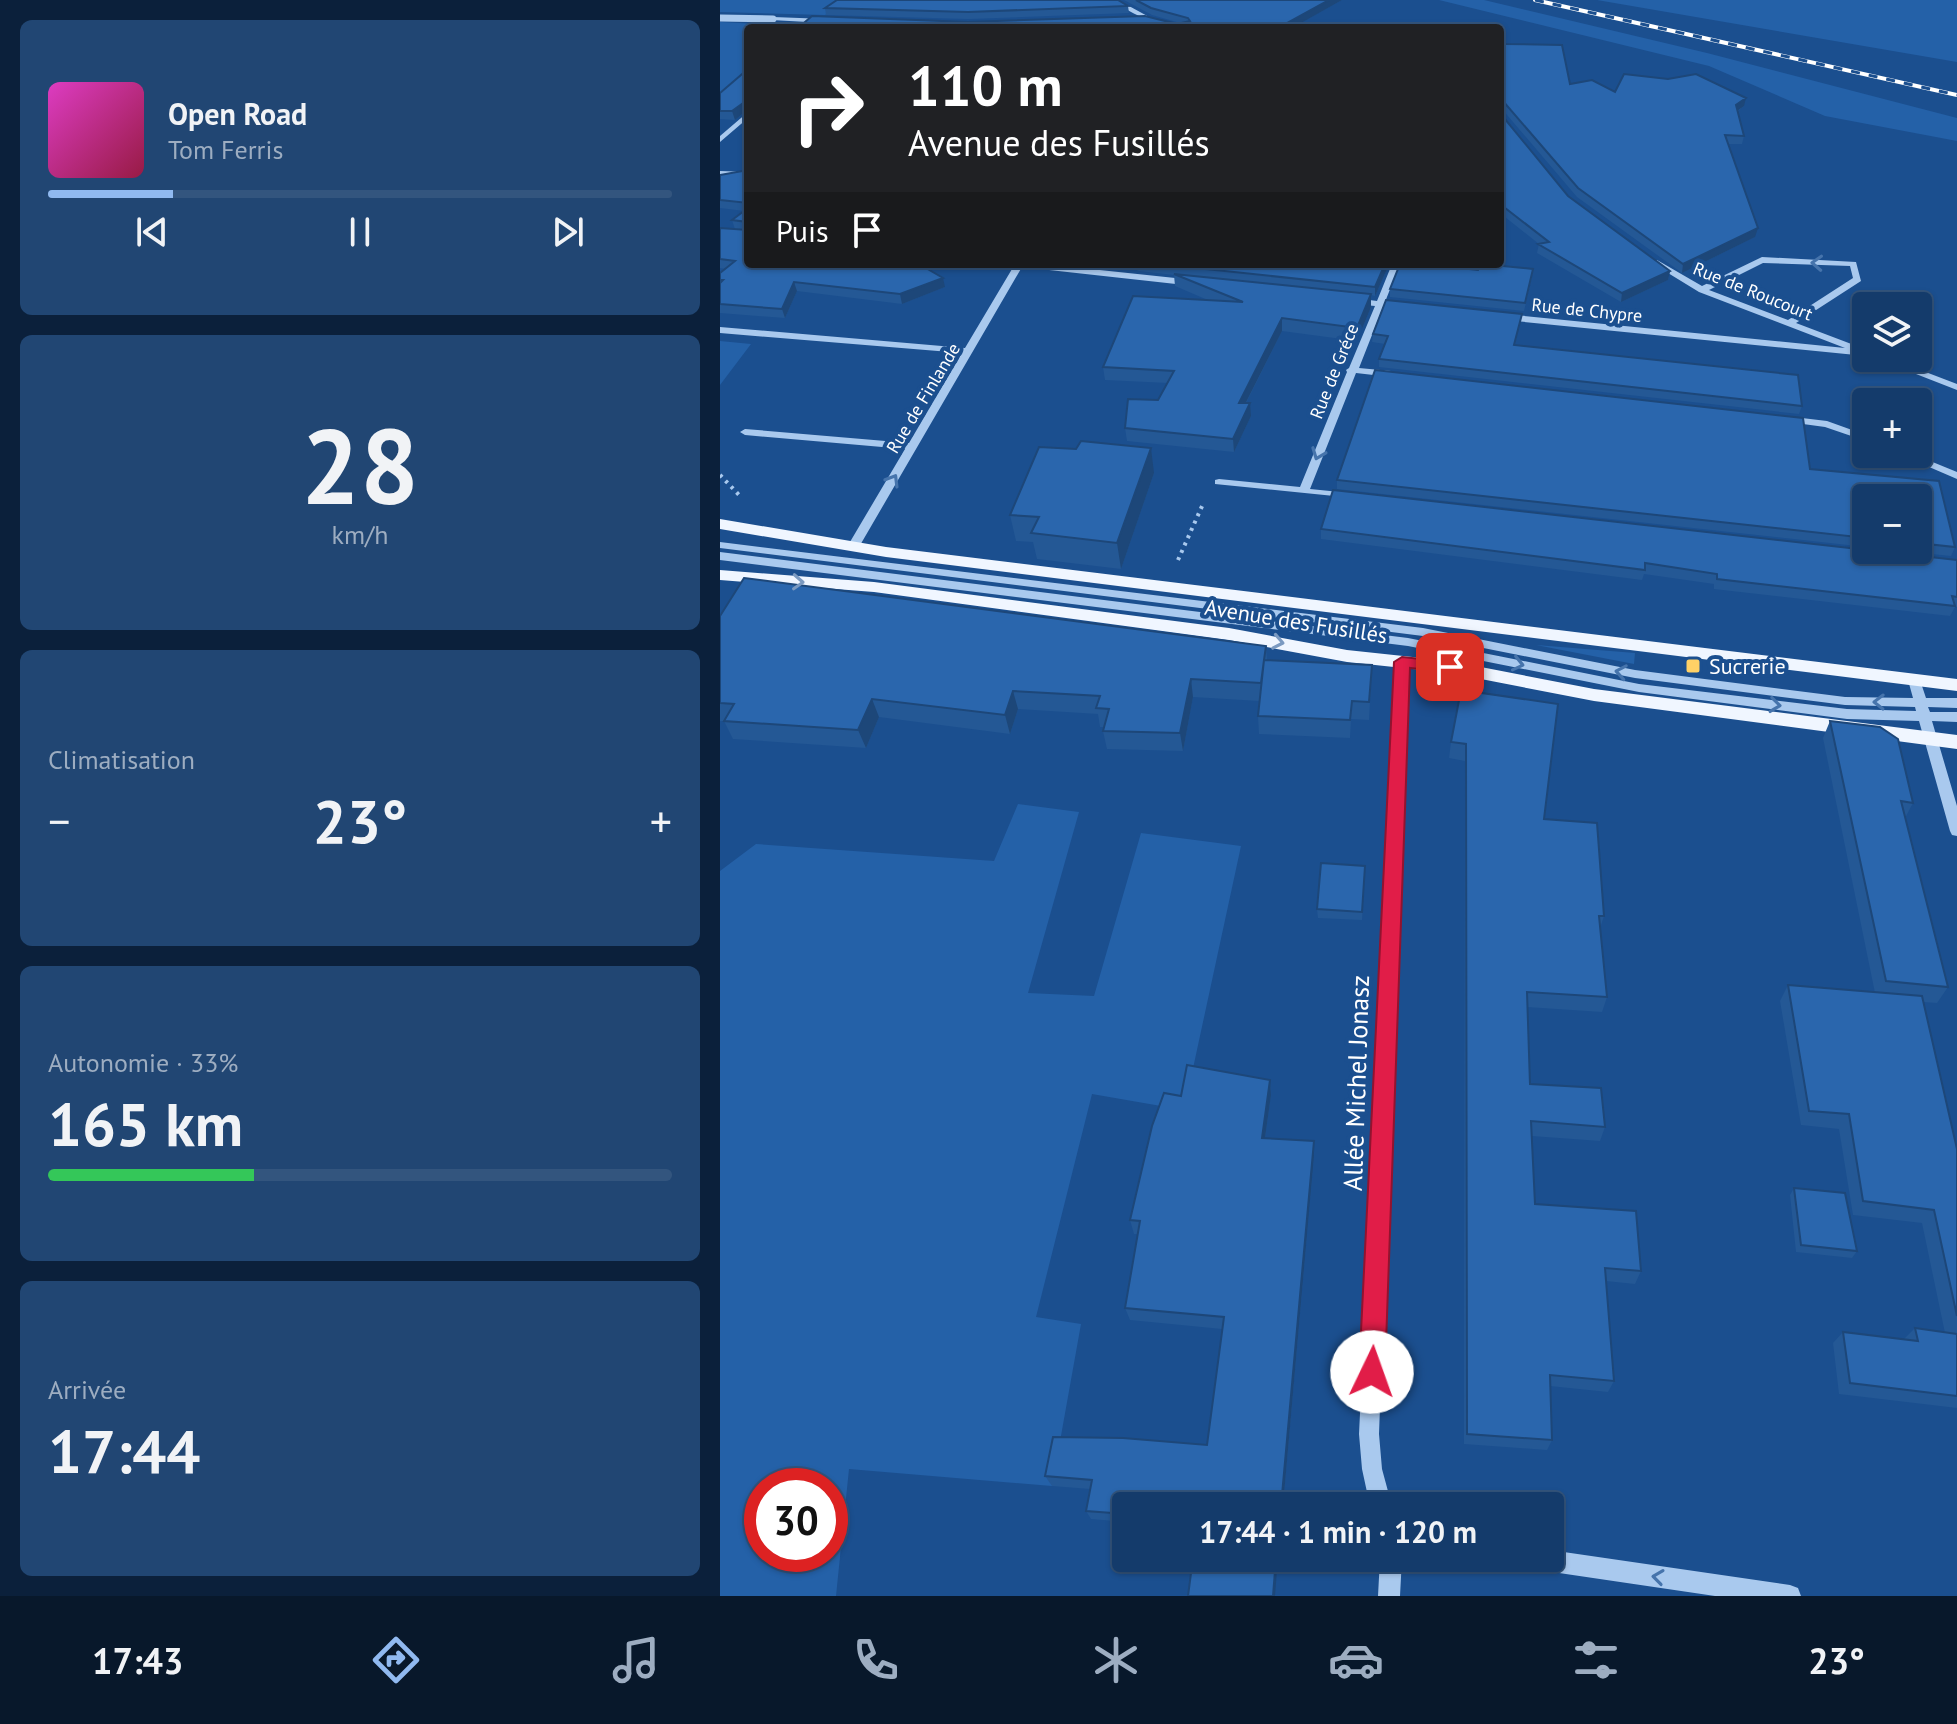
<!DOCTYPE html>
<html lang="fr">
<head>
<meta charset="utf-8">
<style>
  :root { --surface:#143b6b; --page:#214673; --text:#f1f3f6; --muted:#9dadc1; --line:#33557e; --accent:#90b9f0 }
  body { margin:0; font-family:"PT Sans",sans-serif; background:var(--page); color:var(--text); height:100vh; display:flex; flex-direction:column; font-size:30px; white-space:nowrap }
  * { box-sizing:border-box; margin:0 }
  p { font-size:26px; color:var(--muted) }
  .icon { flex:none; width:44px; height:44px; fill:none; stroke:currentColor; stroke-width:2; stroke-linecap:round; stroke-linejoin:round }
  .map { position:relative; flex:1; overflow:hidden }
  .sheet { display:flex; flex-direction:column; gap:20px; padding:20px; background:#0b203b; width:720px }
  .sheet>* { flex:none }
  .guide { position:absolute; left:24px; top:24px; width:760px; height:244px; border-radius:8px; box-shadow:0 2px 6px #0004,0 0 0 2px var(--line); background:#202124; color:#fff; overflow:hidden }
  .tools { position:absolute; left:1132px; top:292px; display:grid; gap:16px }
  .tools a { display:grid; place-items:center; width:80px; height:80px; border-radius:8px; background:var(--surface); box-shadow:0 2px 6px #0004,0 0 0 2px var(--line); font-size:40px }
  .speed { position:absolute; left:24px; top:1468px; display:flex; gap:16px; font-size:40px; font-weight:700; text-align:center }
  .speed>* { display:grid; place-content:center; width:104px; height:104px; border-radius:50%; background:var(--surface); box-shadow:0 2px 6px #0004,0 0 0 2px var(--line); line-height:1 }
  .speed .limit { border:12px solid #d22; background:#fff; color:#111 }
  .pin { position:absolute; display:grid; place-items:center; width:68px; height:68px; color:#fff; margin:-34px; border-radius:16px; box-shadow:0 4px 12px #0006 }
  .me { position:absolute; width:88px; margin:-44px; rotate:3deg; stroke-linejoin:round; filter:drop-shadow(0 0 6px #0008) }
  .turn { display:flex; align-items:center; gap:28px; height:168px; padding:0 32px; font-size:36px }
  .turn .icon { width:104px; height:104px; stroke-width:2.5 }
  .turn b { display:block; font-size:56px; line-height:68px }
  .then { display:flex; align-items:center; height:76px; padding:0 32px; background:#0003; gap:16px; font-size:30px }
  .big { font-size:60px; font-weight:700; line-height:1.1 }
  .sheet .card { flex:1; display:flex; flex-direction:column; justify-content:center; gap:12px; min-width:0; padding:0 28px; border-radius:12px; background:var(--page) }
  .sheet .dial { align-items:center; gap:0 }
  .dial b { font-size:104px; line-height:1 }
  .song { display:flex; align-items:center; gap:24px }
  .cover { width:96px; height:96px; border-radius:12px; background:linear-gradient(135deg,hsl(310 70% 55%),hsl(340 70% 35%)) }
  .played { height:8px; border-radius:4px; background:linear-gradient(90deg,var(--accent) 20%,var(--line) 20%) }
  .keys { display:flex; justify-content:space-around; direction:ltr }
  .heat { display:flex; justify-content:space-between; align-items:center; font-size:44px; direction:ltr }
  .charge { height:12px; border-radius:6px; background:linear-gradient(90deg,#34c759 33%,var(--line) 0) }
  .trip { position:absolute; left:392px; top:1492px; width:452px; height:80px; border-radius:8px; background:var(--surface); box-shadow:0 2px 6px #0004,0 0 0 2px var(--line); font-weight:700; line-height:80px; text-align:center }
  .dock { display:flex; height:128px; justify-content:space-around; align-items:center; background:#08182b; color:var(--muted) }
  .dock .icon { width:56px; height:56px }
  .dock .current { color:var(--accent) }
  .dock b { font-size:36px; color:var(--text) }
  main { display:flex; flex:1; min-height:0 }
  .map>svg:first-child { display:block }
  .green { fill:#2461a8; fill-rule:evenodd }
  .lines { fill:none; stroke-linecap:round; stroke-linejoin:round }
  .path { stroke:#a9c9ee; stroke-width:4; stroke-dasharray:3 5; stroke-linecap:butt }
  .minor { fill:#a9c9ee; fill-rule:evenodd }
  .major { fill:#f0f6ff; fill-rule:evenodd }
  .rail-casing { stroke:#fff; stroke-width:4 }
  .rail { stroke:#1b4f8f; stroke-width:3; stroke-dasharray:9; stroke-linecap:butt }
  .minor-bridge { stroke:#a9c9ee; stroke-width:7 }
  .wall { fill:#245895 }
  .shaded-wall { fill:#1d4779 }
  .building { fill:#2a66ad; stroke:#1d4779; stroke-width:2 }
  .oneway { stroke:#4674ac }
  .oneway2 { stroke:#7b9ac1 }
  .route { fill:#e11d48; stroke:#92132f; stroke-width:2 }
  .poi-dot { fill:#ffd166; stroke:#1b4f8f; stroke-width:3 }
  .labels { text-anchor:middle; dominant-baseline:central; stroke-width:8; stroke-linejoin:round; paint-order:stroke }
  .far-street-label { font-size:18px; fill:#fff; stroke:#1b4f8f }
  .street-label { font-size:22px; fill:#fff; stroke:#1b4f8f }
  .poi-label { font-size:22px; fill:#fff; stroke:#1b4f8f; text-anchor:start }
  .near-street-label { font-size:26px; fill:#fff; stroke:#1b4f8f }
</style>
</head>
<body>
<main>
<section class="sheet">
<div class="card">
<div class="song"><i class="cover"></i><div><b>Open Road</b><p>Tom Ferris</p></div></div>
<div class="played"></div>
<div class="keys"><svg class="icon" aria-label="previous" viewBox="0 0 24 24"><path d="M18 5L8 12l10 7zM5 5v14"/></svg><svg class="icon" aria-label="pause" viewBox="0 0 24 24"><path d="M8 5v14M16 5v14"/></svg><svg class="icon" aria-label="next" viewBox="0 0 24 24"><path d="M6 5l10 7-10 7zM19 5v14"/></svg></div>
</div>
<div class="card dial"><b>28</b><p>km/h</p></div>
<div class="card"><p>Climatisation</p>
<div class="heat"><a>−</a><b class="big">23°</b><a>+</a></div>
</div>
<div class="card"><p>Autonomie · 33%</p><b class="big">165 km</b><div class="charge"></div></div>
<div class="card"><p>Arrivée</p><b class="big">17:44</b></div>
</section>
<div class="map">
<svg width="1237" height="1596" viewBox="0 0 1237 1596">
  <rect width="100%" height="100%" fill="#1b4f8f"/>
  <path class="green" d="M0 0H136L105 15 0 12Z
    M719 0H764L987 53 1237 118V141L1105 116 989 66Z
    M877 0H1237V62Z
    M0 22 113 28H28V75L0 99Z
    M0 341 31 344 0 385Z
    M816 645 915 653 914 664Z
    M298 804 359 812 308 993 374 996 421 833 521 846 464 1110 372 1094 316 1317 361 1324 332 1486 129 1469 116 1596H0V871L36 844 274 861ZM42 1486H110V1554H42Z"/>
  <g class="lines">
    <path class="path" d="M0 475 21 497
      M458 560 483 504"/>
    <path class="minor" d="M391 0H398L431 18 468 28C440 28 414 15 391 0Z
      M53 17 106 19 109 21 106 23 51 20Z
      M28 112V118L0 142V136Z
      M0 171 28 172V176L0 175Z
      M1042 257 1136 262 1141 281 1076 323 1134 345V349L1146 350V356L785 320 780 317 785 314 1125 348 979 292 930 262 937 260 982 286ZM1043 263 1130 266 1133 278 1068 320 989 290Z
      M295 264H323L474 280 478 283 474 286 302 267 139 547 133 550 129 549 127 547 185 449 25 435 20 432 25 429 189 443 242 353 0 333V327L245 348Z
      M672 264H680L665 302 685 306 681 309 663 307 639 368 671 371 676 374 671 377 636 373 590 489 630 493 634 494V498L495 484V480L499 479 580 487 627 372 626 370 629 368 655 306 634 304 630 301 634 298 657 301Z
      M1155 358H1169L1237 384V390Z
      M1065 416 1107 421 1146 435V441L1105 427 1061 421 1060 419Z
      M1179 454H1193L1237 472V479Z
      M0 542 703 628 915 670 1125 697 1193 698 1188 680 1194 676 1200 680 1206 698H1237V708L1208 707 1210 712H1237V722L1212 721 1237 806V836L1232 835 1230 831 1199 721 1127 719 919 692 688 646 0 560V552L688 638 919 684 1127 709 1196 711 1195 707 1125 705 915 678 703 636 0 548Z
      M682 658 688 662 659 1434 662 1469 672 1506H650L642 1469 639 1434 676 662Z
      M830 1550 1070 1585 1078 1588 1081 1596H995L812 1569 804 1566 801 1558H830Z
      M660 1558H682L680 1596H658Z"/>
    <path class="major" d="M0 519 166 547 1237 679V691L166 557 0 529Z
      M0 570 154 582 509 628 627 650 730 661 874 689 1237 735V749L874 701 730 673 627 662 509 640 154 592 0 580Z"/>
    <g class="rail-casing">
      <path id="rail" d="M815 0 1237 95"/>
    </g>
    <use href="#rail" class="rail"/>
    <path class="minor-bridge" d="M0 18 53 19"/>
  </g>
  <path class="wall" d="M404 0H622L580 23 707 26 248 22 460 23 432 15Z
    M408 6 409 13 249 19 106 15 105 8Z
    M780 31 785 44 850 84 895 92 1024 106 1018 111 1024 136 1022 144H1008L1035 237 962 273 857 197 782 109H780Z
    M28 69V114L27 110 15 120 0 119V93Z
    M780 113 848 196 950 271 948 280 901 302 817 253 819 244 780 213Z
    M28 170V264L225 287 182 304 77 291 65 318 0 313V273L6 269 0 268V228L25 230 15 229 12 220 24 211 0 208V175Z
    M402 264H667V269L655 296 651 295V307L637 341 562 331 526 403 531 416 514 452 407 441 405 428 438 400 448 383 385 380 383 367 490 301 455 286 454 275 419 271Z
    M812 277 804 311 670 297V289Z
    M802 314 795 345 1082 406 1079 414 659 367V359L665 344 652 342 653 334Z
    M655 370 1083 418 1090 469 1219 481 1235 547 1231 556 1173 550H1198V498H1146V547L617 489V480Z
    M434 473 401 569 317 559 313 542 296 541 290 515Z
    M601 529 1237 560V607H1235L1230 616 994 589V584L924 574 922 580 601 539Z
    M0 616 546 646 547 660 651 683 649 720 631 719 630 738 539 734 538 716 539 701 473 697 463 751 387 749 383 731 384 727H380L378 714 298 709 290 734 159 717 146 748 13 739 4 721H0Z
    M741 690 824 819 884 916 880 928 887 997 882 1012 807 1007 810 1084 885 1127 880 1141 812 1136 815 1204 921 1271 915 1284 886 1281 894 1381 888 1392 830 1386 832 1440 827 1450 744 1444 745 761 729 758 731 742Z
    M1110 721 1193 803 1185 818 1228 987 1217 1003 1203 1002 1237 1149V1408L1119 1394 1113 1343 1123 1332 1184 1339 1195 1328 1225 1333 1202 1223 1133 1215 1119 1129 1081 1125 1060 1001 1068 985 1155 993 1103 738Z
    M645 866 642 920 598 918 597 909Z
    M550 1080 551 1095 545 1138 594 1141V1155L563 1506H406V1522L371 1519 366 1511 370 1489 332 1486 325 1476 487 1445 502 1329 410 1320 405 1308 418 1234H414L410 1220 461 1096Z
    M1074 1188 1137 1251 1132 1258 1076 1252 1070 1195Z"/>
  <path class="shaded-wall" d="M609 0H622L572 28 567 23Z
    M1026 98 1024 106 1014 113 1016 105Z
    M26 101 28 109 15 120 12 111Z
    M1038 228 1035 237 962 273 963 264Z
    M665 264H667V269L655 296V287Z
    M950 271 948 280 901 302 902 293Z
    M223 278 225 287 182 304 180 294Z
    M74 282 77 291 65 318 62 309Z
    M651 294V307L637 341V328Z
    M562 318V331L519 416V403Z
    M530 403 531 416 514 452 513 439Z
    M431 448 434 473 401 569 397 543Z
    M471 679 473 697 463 751 460 733Z
    M293 691 298 709 290 734 285 715Z
    M152 699 159 717 146 748 138 730Z
    M550 1080 551 1095 543 1152 542 1138Z
    M594 1141V1155L563 1506H561Z
    M556 1558H558L555 1596H553Z"/>
  <path class="building" d="M117 0H398L408 6 248 12 105 8Z
    M416 0H609L567 23 707 26V28H78L92 16 248 22 425 16 457 24 470 21 468 18 431 8Z
    M780 31H783L785 44 842 45 850 84 872 80 895 92 904 74 948 79 976 74 1026 98 1016 105 1024 136 1005 135 1038 228 963 264 858 188 783 101H780Z
    M28 69V112L26 101 12 111H0V93Z
    M780 113 848 196 950 271 902 293 818 244 829 242 780 204Z
    M28 170V203L0 200V175Z
    M28 208V264H199L223 278 180 294 74 282 62 309 0 304V283L3 280H0V273L15 261 0 259V228L27 230V222L12 220Z
    M438 264H665L655 287Z
    M680 264H702L758 270 760 264H762L813 269 805 303 670 289Z
    M454 274 651 294 637 328 562 318 519 403H530L513 439 405 428 408 399 438 400 454 371 383 367 413 296 523 302Z
    M666 300 802 314 794 345 1078 375 1082 406 659 359 668 336 653 334Z
    M655 370 1083 418 1090 469 1219 481 1235 547 1198 543V498H1146V538L617 480Z
    M361 441 431 448 397 543 311 533 319 517 290 515 319 447 356 449Z
    M613 490 1237 560V597L1232 596 1235 606 997 579V574L925 563V570L601 529Z
    M24 578 546 646 544 660 652 665 649 702 632 701 630 720 538 716 544 660 541 683 471 679 460 733 383 731 389 709 376 708 380 696 293 691 285 715 152 699 138 730 4 721 14 704 0 703V616Z
    M741 690 838 704 824 819 877 823 884 916H879L887 997 807 992 810 1084 881 1088 885 1127 811 1121 815 1204 916 1211 921 1271 885 1268 894 1381 830 1375 832 1440 747 1434 746 744 731 742Z
    M1110 721 1160 727 1178 739 1193 803 1181 801 1228 987 1166 981Z
    M601 863 645 866 642 912 597 909Z
    M1068 985 1202 996 1237 1149V1316L1214 1210 1143 1201 1129 1114 1089 1111Z
    M467 1065 550 1080 542 1138 594 1141 561 1506H406V1514L366 1511 372 1480 325 1476 333 1437 403 1438 487 1445 504 1317 405 1308 420 1221 410 1220 432 1126 444 1093 461 1096Z
    M1074 1188 1125 1193 1137 1251 1081 1245Z
    M1195 1328 1237 1334V1396L1130 1383 1123 1332 1198 1341Z
    M473 1558H556L553 1596H468Z"/>
  <defs><path id="oneway-chevron" d="M-2-3.5L2.5 0L-2 3.5" fill="none" stroke-width="1.6" stroke-linecap="round" stroke-linejoin="round" transform="scale(2)"/></defs>
  <g class="oneway">
    <use href="#oneway-chevron" transform="translate(1097 263) rotate(-177)"/>
    <use href="#oneway-chevron" transform="translate(598 454) rotate(111)"/>
    <use href="#oneway-chevron" transform="translate(173 480) rotate(-59)"/>
    <use href="#oneway-chevron" transform="translate(798 664) rotate(13)"/>
    <use href="#oneway-chevron" transform="translate(901 672) rotate(-170)"/>
    <use href="#oneway-chevron" transform="translate(1159 702) rotate(-179)"/>
    <use href="#oneway-chevron" transform="translate(1055 705) rotate(7)"/>
    <use href="#oneway-chevron" transform="translate(938 1577) rotate(-172)"/>
  </g>
  <g class="oneway2">
    <use href="#oneway-chevron" transform="translate(78 582) rotate(3)"/>
    <use href="#oneway-chevron" transform="translate(558 642) rotate(11)"/>
  </g>
  <path class="route" d="M682 657 730 662 738 667 730 673 690 668 665 1372 661 1381 652 1385 642 1381 639 1372 674 662Z"/>
  <rect class="poi-dot" x="965" y="658" width="16" height="16" rx="4"/>
  <g class="labels">
    <g class="far-street-label">
      <text transform="translate(1033 291) rotate(22)">Rue de Roucourt</text>
      <text transform="translate(867 310) rotate(6)">Rue de Chypre</text>
      <text transform="translate(614 371) rotate(-68)">Rue de Gréce</text>
      <text transform="translate(203 398) rotate(-59)">Rue de Finlande</text>
    </g>
    <g class="street-label">
      <text transform="translate(576 621) rotate(9)">Avenue des Fusillés</text>
    </g>
    <g class="poi-label">
      <text x="989" y="666">Sucrerie</text>
    </g>
    <g class="near-street-label">
      <text transform="translate(636 1083) rotate(-88)">Allée Michel Jonasz</text>
    </g>
  </g>
</svg>
<div class="tools">
<a><svg class="icon" aria-label="layers" viewBox="0 0 24 24"><path d="M12 4l9 5-9 5-9-5zM3 14l9 5 9-5"/></svg></a>
<a>+</a>
<a>−</a>
</div>
<div class="speed"><div class="limit">30</div></div>
<div class="pin" style="left:730px;top:667px;background:#d93025"><svg class="icon" aria-label="arrive" viewBox="0 0 24 24"><path d="M6 21V4h12l-3 4 3 4H6"/></svg></div>
<svg class="me" style="left:652px;top:1372px" viewBox="-20 -20 40 40"><circle r="19" fill="#fff"/><path d="M0-13L10 11 0 6-10 11z" fill="#e11d48"/></svg>
<div class="trip">17:44 · 1 min · 120 m</div>
<div class="guide">
<div class="turn"><svg class="icon" aria-label="right" viewBox="0 0 24 24"><path d="M7 20v-9h11M14 6l5 5-5 5"/></svg><div><b>110 m</b>Avenue des Fusillés</div></div>
<div class="then">Puis<svg class="icon" aria-label="arrive" viewBox="0 0 24 24"><path d="M6 21V4h12l-3 4 3 4H6"/></svg></div>
</div>
</div>
</main>
<nav class="dock">
<b>17:43</b>
<svg class="icon current" aria-label="directions" viewBox="0 0 24 24"><path d="M12 3l9 9-9 9-9-9zM9 14v-3h6M13 9l2 2-2 2"/></svg>
<svg class="icon" aria-label="music" viewBox="0 0 24 24"><path d="M9 18V5l10-2v13"/><circle cx="6" cy="18" r="3"/><circle cx="16" cy="16" r="3"/></svg>
<svg class="icon" aria-label="phone" viewBox="0 0 24 24"><path d="M5 4h4l2 5-3 2q2 4 5 5l2-3 5 2v4C11 20 4 13 5 4z"/></svg>
<svg class="icon" aria-label="climate" viewBox="0 0 24 24"><path d="M12 3v18M4 7l16 10M4 17L20 7"/></svg>
<svg class="icon" aria-label="car" viewBox="0 0 24 24"><path d="M5 17H2v-5l4-1 3-4h7l3 4 3 1v5h-3M9 17h6M6 11h13"/><circle cx="7" cy="17" r="2"/><circle cx="17" cy="17" r="2"/></svg>
<svg class="icon" aria-label="filters" viewBox="0 0 24 24"><path d="M4 7h16M4 17h16"/><circle cx="9" cy="7" r="2"/><circle cx="15" cy="17" r="2"/></svg>
<b>23°</b>
</nav>
</body>
</html>
